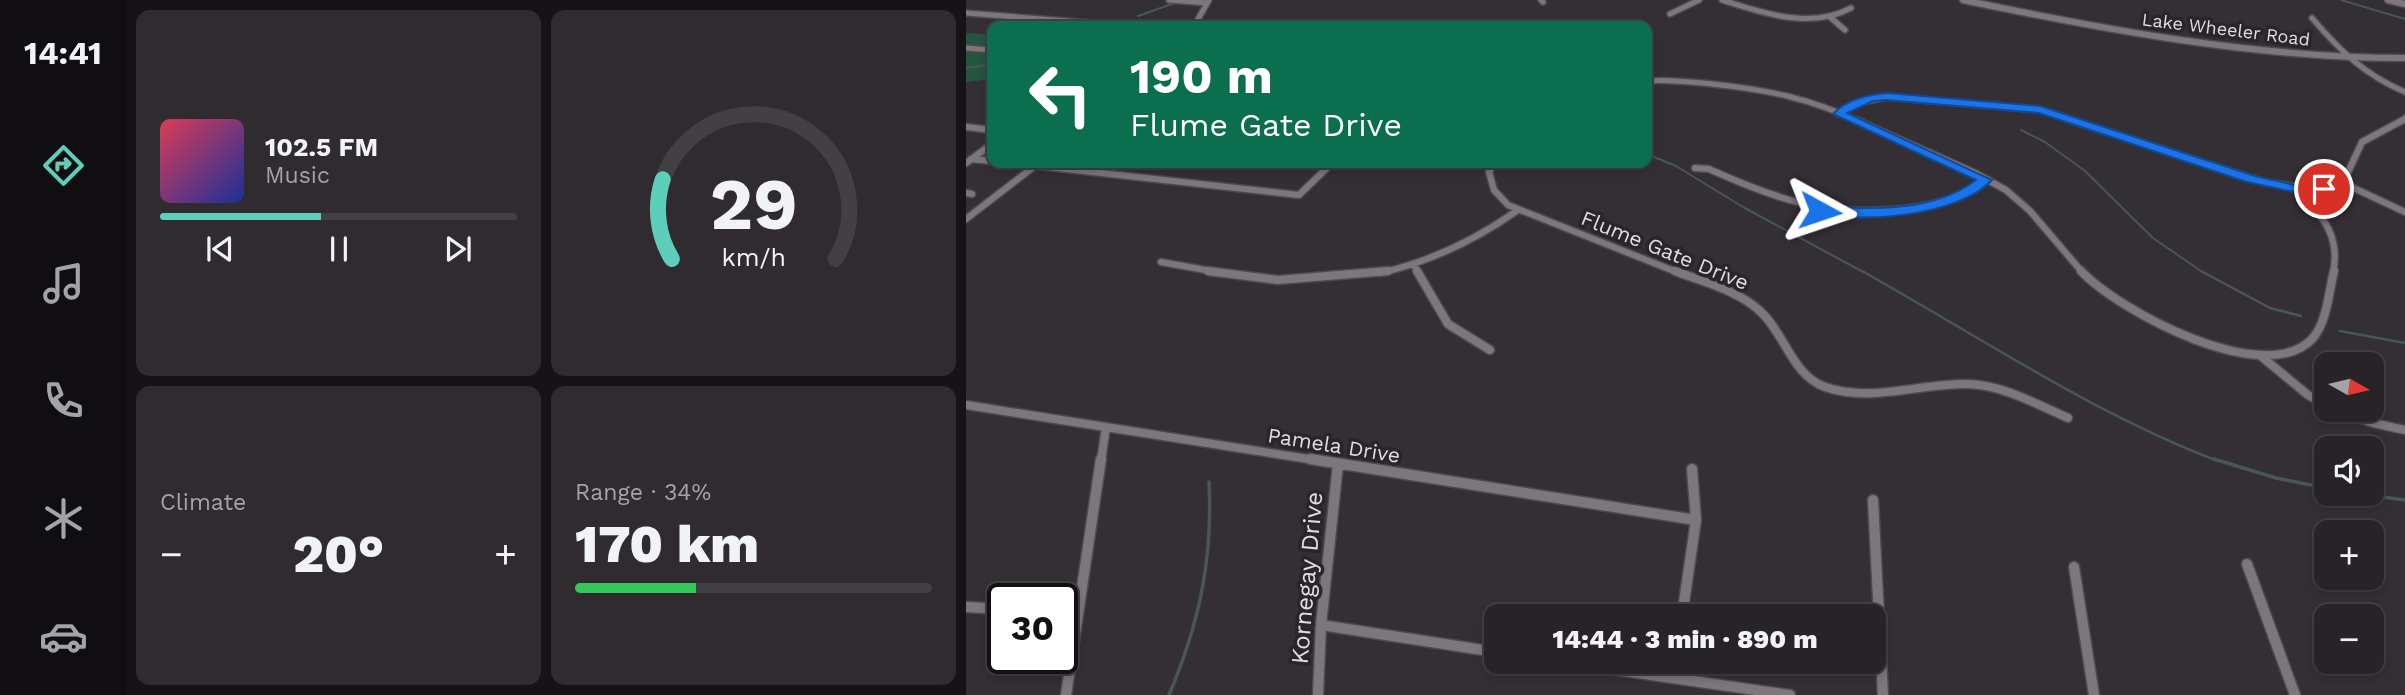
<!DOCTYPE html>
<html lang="en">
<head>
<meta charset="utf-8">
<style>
  :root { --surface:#272327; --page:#2f2b2f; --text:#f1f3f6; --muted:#a4a4a7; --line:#434044; --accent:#5cceba }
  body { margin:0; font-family:"Work Sans",sans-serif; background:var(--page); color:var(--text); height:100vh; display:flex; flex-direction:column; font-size:26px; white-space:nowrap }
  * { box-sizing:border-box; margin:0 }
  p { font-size:23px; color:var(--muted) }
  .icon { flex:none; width:38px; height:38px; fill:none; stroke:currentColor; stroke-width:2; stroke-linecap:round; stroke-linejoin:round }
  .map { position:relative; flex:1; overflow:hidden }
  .sheet { display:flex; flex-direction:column; gap:10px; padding:10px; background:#151315; width:840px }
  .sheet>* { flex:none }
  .top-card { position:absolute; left:21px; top:21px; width:665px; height:147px; border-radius:14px; box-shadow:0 4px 10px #0003,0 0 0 2px var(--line); background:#0b6e4f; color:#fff; overflow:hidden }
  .needle { width:46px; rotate:98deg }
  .buttons { position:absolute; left:1348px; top:352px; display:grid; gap:14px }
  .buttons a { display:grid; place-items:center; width:70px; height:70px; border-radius:14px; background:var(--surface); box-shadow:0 4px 10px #0003,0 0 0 2px var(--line); font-size:35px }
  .speed { position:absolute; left:21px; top:583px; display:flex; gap:14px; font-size:35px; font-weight:700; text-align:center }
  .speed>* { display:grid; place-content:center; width:91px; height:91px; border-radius:50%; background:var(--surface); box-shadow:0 4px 10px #0003,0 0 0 2px var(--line); line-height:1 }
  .speed .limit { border:4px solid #111; border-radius:10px; background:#fff; color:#111 }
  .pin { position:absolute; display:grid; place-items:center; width:60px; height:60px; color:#fff; margin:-30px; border:4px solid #fff; border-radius:50%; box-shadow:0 2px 7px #0007 }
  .me { position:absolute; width:77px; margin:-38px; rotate:95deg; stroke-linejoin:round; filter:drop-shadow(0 0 5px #0008) }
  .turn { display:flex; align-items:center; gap:24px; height:147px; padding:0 28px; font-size:32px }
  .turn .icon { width:91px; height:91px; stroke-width:2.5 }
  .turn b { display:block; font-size:49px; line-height:60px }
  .big { font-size:52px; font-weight:800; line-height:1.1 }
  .sheet .widget { flex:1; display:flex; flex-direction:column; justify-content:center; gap:10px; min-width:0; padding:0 24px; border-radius:14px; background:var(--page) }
  .sheet .dial { align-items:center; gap:0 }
  .dial svg { height:182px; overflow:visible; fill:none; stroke:var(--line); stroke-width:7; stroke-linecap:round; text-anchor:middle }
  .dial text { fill:var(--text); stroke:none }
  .song { display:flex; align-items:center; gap:21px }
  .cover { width:84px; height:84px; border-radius:10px; background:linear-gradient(135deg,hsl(350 70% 55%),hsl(230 70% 35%)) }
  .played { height:7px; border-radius:4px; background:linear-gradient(90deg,var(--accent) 45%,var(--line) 45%) }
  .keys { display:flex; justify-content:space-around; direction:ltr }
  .heat { display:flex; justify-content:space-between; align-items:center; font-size:38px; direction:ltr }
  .charge { height:10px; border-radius:5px; background:linear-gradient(90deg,#34c759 34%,var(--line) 0) }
  .sheet .tiles { flex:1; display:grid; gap:10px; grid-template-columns:repeat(2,1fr) }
  .trip { position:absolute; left:518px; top:604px; width:402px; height:70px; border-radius:14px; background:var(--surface); box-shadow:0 4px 10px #0003,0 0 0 2px var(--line); font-weight:800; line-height:70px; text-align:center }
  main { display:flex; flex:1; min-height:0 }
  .menu { display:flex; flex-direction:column; width:126px; justify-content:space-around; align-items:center; background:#100e10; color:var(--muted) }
  .menu .icon { width:49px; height:49px }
  .menu .on { color:var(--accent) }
  .menu b { font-size:32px; color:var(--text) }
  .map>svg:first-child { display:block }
  .green { fill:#24563f }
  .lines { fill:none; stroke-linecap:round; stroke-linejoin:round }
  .stream-far2 { stroke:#48565c; stroke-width:2 }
  .stream-far1 { stroke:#48565c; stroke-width:2.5 }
  .stream { stroke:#48565c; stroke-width:3.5 }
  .minor-far3-casing { stroke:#4f4a4f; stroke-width:8 }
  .minor-far2-casing { stroke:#4f4a4f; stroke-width:9 }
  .minor-far1-casing { stroke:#4f4a4f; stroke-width:11 }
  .minor-casing { stroke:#4f4a4f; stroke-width:13 }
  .tertiary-casing { stroke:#4f4a4f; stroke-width:9 }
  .minor-far3 { stroke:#7d777d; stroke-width:5 }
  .minor-far2 { stroke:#7d777d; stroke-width:6 }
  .minor-far1 { stroke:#7d777d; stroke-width:8 }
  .minor { stroke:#7d777d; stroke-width:10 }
  .tertiary { stroke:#7d777d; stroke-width:6 }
  .route { fill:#1a73e8; stroke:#114b97; stroke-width:2 }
  .labels { text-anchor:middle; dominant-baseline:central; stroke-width:7; stroke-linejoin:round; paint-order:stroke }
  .far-street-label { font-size:18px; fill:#e0dcdf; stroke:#2a252a }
  .street-label { font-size:21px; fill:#e0dcdf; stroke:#2a252a }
  .near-street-label { font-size:24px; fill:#e0dcdf; stroke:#2a252a }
</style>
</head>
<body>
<main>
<nav class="menu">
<b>14:41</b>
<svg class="icon on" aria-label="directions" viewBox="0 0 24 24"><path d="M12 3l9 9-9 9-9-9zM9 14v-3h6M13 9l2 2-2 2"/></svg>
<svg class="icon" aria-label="music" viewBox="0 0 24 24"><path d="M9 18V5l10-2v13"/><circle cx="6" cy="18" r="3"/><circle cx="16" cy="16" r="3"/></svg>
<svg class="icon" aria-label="phone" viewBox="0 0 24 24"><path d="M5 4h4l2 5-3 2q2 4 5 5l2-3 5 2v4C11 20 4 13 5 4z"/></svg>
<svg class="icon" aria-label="climate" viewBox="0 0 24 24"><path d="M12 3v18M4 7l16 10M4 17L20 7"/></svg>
<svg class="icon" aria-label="car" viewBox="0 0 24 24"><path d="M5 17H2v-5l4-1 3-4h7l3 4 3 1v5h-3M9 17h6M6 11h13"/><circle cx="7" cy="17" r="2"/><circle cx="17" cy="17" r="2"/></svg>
</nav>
<section class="sheet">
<div class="tiles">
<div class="widget">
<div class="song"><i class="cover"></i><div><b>102.5 FM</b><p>Music</p></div></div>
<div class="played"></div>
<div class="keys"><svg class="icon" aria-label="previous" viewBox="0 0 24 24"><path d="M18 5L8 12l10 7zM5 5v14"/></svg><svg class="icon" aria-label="pause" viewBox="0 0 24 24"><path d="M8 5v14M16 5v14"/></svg><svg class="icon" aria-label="next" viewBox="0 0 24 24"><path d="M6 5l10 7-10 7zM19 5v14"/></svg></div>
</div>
<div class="widget dial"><svg viewBox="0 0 100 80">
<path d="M14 69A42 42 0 1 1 86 69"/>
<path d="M14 69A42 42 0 0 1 10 34" stroke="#5cceba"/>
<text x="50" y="56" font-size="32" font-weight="700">29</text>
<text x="50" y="72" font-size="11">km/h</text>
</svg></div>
<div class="widget"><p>Climate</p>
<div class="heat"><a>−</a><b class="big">20°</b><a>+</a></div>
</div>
<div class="widget"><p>Range · 34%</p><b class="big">170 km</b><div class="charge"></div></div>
</div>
</section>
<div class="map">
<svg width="1439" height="695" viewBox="0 0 1439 695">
  <rect width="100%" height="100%" fill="#342f34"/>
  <path class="green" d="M0 33 26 35V79L0 82Z"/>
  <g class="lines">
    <path class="stream-far2" d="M1375 0 1439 19
      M172 16 206 4
      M0 68 26 64
      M1055 130 1079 142 1119 171 1187 238 1238 273
      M681 154 710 166 777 207 899 273"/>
    <path class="stream-far1" d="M896 271C1014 337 1126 413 1252 461
      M1235 271 1304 308 1335 316
      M1374 331 1439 343"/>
    <path class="stream" d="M1248 459 1310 478 1360 488
      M1395 494 1439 500
      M203 695C233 624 247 560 243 482"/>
    <g class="minor-far3-casing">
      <path id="minor-far3" d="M203 0 241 3
        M575 0 577 2
        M756 0C797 13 844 30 885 8
        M0 13 165 26
        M704 14 733 0
        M864 17 879 30
        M1346 18C1374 51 1399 75 1439 92
        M228 26 243 0
        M0 48 24 50
        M681 81C703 79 725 82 746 84 802 90 843 98 894 122
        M873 114 896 102 921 97 1074 110 1110 122
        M1434 122 1439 118"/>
    </g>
    <g class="minor-far2-casing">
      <path id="minor-far2" d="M890 120 1009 173 1040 190 1064 211 1117 273
        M1105 120 1297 182 1342 189 1377 183 1396 142 1437 120
        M0 127 26 130
        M5 159 26 161
        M0 163 26 144
        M46 163 333 195 366 163
        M528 163 523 172 528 190 542 205 713 273
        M729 168 743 169C805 197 855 215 924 210 961 208 990 201 1020 180
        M1377 183 1439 212
        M1333 190C1356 216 1375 236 1367 273
        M0 193 6 194
        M0 219 70 165
        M195 262 256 273
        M448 265 452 273
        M414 273C463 262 511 239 552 210"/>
    </g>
    <g class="minor-far1-casing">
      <path id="minor-far1" d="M242 271 312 280 422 271
        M451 271 482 324 524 350
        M709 271C737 282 772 290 795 312 819 334 826 375 859 387 906 403 954 383 1002 384 1037 385 1070 404 1102 418
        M1115 271C1153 311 1300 390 1347 338 1361 322 1363 291 1368 271
        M1296 357 1342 395 1360 405
        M0 405 355 461
        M1370 410 1407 423 1439 430
        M135 461 140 427"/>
    </g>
    <g class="minor-casing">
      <path id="minor" d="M344 459 730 520
        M907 500 917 695
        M1281 564 1329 695
        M1108 567 1128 695
        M0 607 37 609
        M96 612 112 613
        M716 616 730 520 726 469
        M355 625 530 652
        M595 662 824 695
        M707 678 710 662
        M100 695 135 459
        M352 695 355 625 372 464"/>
    </g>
    <g class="tertiary-casing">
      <path id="tertiary" d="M997 0C1141 30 1291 58 1439 58
        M1422 0 1439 4"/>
    </g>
    <use href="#minor-far3" class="minor-far3"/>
    <use href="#minor-far2" class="minor-far2"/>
    <use href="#minor-far1" class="minor-far1"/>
    <use href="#minor" class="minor"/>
    <use href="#tertiary" class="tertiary"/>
  </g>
  <path class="route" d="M921 93 1074 106 1289 176 1333 186 1358 185 1364 189 1358 193H1333L1281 182 1073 113 921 100 907 101 881 113 1026 180C993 216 895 224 849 213L848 211 854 206C907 209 966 213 1010 180L867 114C881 99 902 95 921 93Z"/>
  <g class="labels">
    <g class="far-street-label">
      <text transform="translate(1260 29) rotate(7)">Lake Wheeler Road</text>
    </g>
    <g class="street-label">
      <text transform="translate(699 250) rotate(22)">Flume Gate Drive</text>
      <text transform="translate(368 445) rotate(9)">Pamela Drive</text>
    </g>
    <g class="near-street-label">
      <text transform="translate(341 578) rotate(-85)">Kornegay Drive</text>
    </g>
  </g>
</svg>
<div class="buttons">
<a><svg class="needle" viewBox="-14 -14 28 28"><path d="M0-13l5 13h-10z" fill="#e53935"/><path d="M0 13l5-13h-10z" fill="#a4a4a7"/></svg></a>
<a><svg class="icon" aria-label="sound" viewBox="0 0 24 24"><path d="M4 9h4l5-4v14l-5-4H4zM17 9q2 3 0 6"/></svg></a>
<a>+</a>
<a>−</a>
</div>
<div class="speed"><div class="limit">30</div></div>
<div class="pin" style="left:1358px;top:189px;background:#d93025"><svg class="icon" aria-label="arrive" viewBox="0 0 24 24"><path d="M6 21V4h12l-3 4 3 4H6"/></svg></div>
<svg class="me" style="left:854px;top:211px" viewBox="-20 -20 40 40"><path d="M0-17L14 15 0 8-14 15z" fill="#1a73e8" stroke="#fff" stroke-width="4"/></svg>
<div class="trip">14:44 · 3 min · 890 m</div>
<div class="top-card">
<div class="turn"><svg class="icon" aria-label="left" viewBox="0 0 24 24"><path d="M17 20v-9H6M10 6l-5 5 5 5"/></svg><div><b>190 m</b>Flume Gate Drive</div></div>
</div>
</div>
</main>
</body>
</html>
